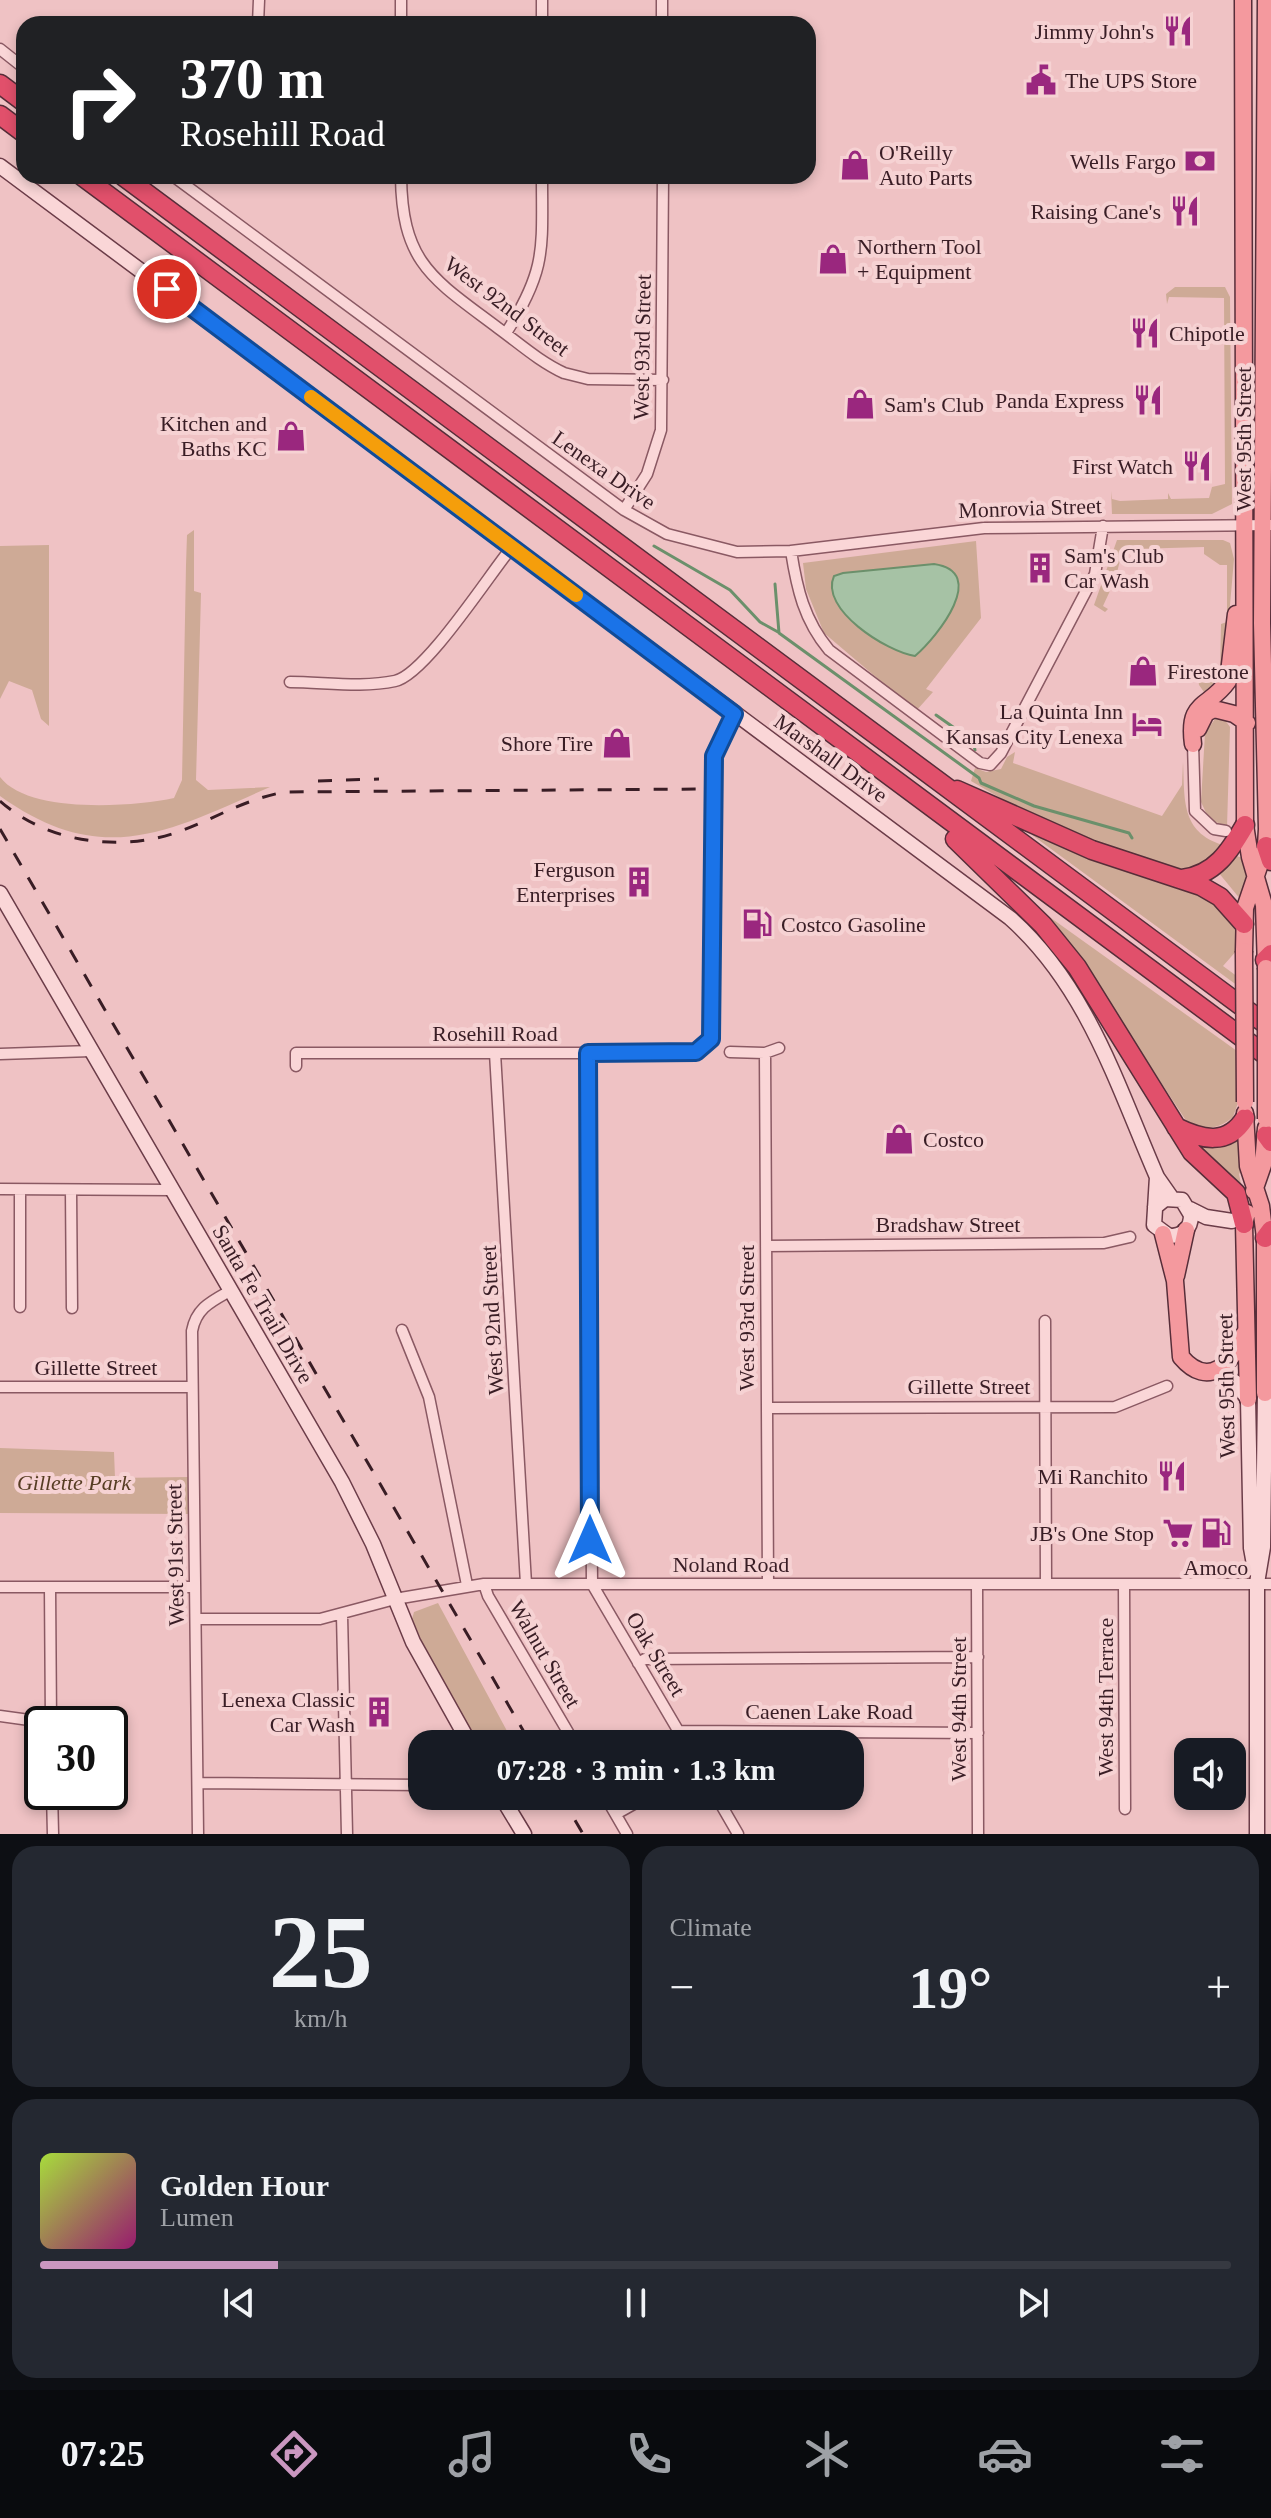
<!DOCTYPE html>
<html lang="en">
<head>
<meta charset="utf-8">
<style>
  :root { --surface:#171b24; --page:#242831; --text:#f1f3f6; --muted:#9ea1a6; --line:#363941; --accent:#ca97c0 }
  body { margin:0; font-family:"Times New Roman",serif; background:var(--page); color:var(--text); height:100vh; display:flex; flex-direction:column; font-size:30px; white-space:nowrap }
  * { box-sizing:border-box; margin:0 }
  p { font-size:26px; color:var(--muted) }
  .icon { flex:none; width:44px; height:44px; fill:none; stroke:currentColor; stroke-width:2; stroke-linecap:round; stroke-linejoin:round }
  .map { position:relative; height:1834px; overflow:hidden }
  .details { display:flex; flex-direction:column; gap:12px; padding:12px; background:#0d0f14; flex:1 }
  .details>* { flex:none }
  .banner { position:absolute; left:16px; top:16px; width:800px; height:168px; border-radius:24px; box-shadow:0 4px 12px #0003; background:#202124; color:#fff; overflow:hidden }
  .fabs { position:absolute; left:1174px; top:1738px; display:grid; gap:16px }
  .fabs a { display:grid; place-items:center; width:72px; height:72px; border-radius:16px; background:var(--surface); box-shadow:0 4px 12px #0003; font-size:40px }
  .speed { position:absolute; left:24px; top:1706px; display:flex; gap:16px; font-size:40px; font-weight:700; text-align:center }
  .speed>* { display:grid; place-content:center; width:104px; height:104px; border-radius:50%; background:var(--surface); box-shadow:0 4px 12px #0003; line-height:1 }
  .speed .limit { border:4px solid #111; border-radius:12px; background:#fff; color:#111 }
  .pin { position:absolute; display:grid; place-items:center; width:68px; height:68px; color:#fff; margin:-34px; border:4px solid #fff; border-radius:50%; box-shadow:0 2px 8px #0007 }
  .me { position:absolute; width:88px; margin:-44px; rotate:0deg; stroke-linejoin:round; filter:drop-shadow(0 0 6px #0008) }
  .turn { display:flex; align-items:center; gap:28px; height:168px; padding:0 32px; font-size:36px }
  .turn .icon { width:104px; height:104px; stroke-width:2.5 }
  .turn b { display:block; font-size:56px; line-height:68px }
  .big { font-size:60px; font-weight:800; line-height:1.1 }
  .details .card { flex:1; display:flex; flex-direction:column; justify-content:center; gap:12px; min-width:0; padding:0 28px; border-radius:24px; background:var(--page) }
  .details .dial { align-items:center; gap:0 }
  .dial b { font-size:104px; line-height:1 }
  .song { display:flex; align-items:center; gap:24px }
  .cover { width:96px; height:96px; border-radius:12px; background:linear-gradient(135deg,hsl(80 70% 55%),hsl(320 70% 35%)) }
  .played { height:8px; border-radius:4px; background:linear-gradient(90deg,var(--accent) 20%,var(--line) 20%) }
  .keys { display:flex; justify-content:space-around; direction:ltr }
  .heat { display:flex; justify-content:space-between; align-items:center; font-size:44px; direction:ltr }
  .details .tiles { flex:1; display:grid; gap:12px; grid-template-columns:1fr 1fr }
  .card:last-child { grid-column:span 2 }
  .trip { position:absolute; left:408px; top:1730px; width:456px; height:80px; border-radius:24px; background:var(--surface); box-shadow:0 4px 12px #0003; font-weight:800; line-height:80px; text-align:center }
  .menu { display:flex; height:128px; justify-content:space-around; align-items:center; background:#090b0e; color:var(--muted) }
  .menu .icon { width:56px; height:56px }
  .menu .on { color:var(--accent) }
  .menu b { font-size:36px; color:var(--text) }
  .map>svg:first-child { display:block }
  .green { fill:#ceaa96 }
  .water { fill:#a6c2a5; stroke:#6b906b; stroke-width:2 }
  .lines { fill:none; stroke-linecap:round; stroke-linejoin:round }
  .stream { stroke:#6b906b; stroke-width:3 }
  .street-casing { stroke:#8a5963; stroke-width:13 }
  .secondary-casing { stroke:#6b3c48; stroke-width:17 }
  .primary-casing { stroke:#572d39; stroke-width:19 }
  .highway-casing { stroke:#572d39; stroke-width:21 }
  .street { stroke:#fad6d7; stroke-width:10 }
  .secondary { stroke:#fad6d7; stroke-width:14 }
  .primary { stroke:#f4999e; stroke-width:16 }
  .highway { stroke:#e1506b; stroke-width:18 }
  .rail { stroke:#391d25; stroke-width:3; stroke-dasharray:14 14; stroke-linecap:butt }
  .primary-bridge-casing { stroke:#572d39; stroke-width:19; stroke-linecap:butt }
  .primary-bridge { stroke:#f4999e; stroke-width:16 }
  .route-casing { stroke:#114b97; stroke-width:20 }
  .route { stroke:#1a73e8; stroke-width:14 }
  .slow { stroke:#f59e0b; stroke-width:14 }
  .labels { text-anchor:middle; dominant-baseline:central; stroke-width:8; stroke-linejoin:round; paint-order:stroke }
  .poi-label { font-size:22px; fill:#391d25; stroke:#f6d2d3; text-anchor:end }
  .street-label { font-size:22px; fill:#391d25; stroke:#f6d2d3 }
  .park-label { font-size:22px; font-style:italic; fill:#563d23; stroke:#f6d2d3 }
</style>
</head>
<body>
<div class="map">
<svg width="1271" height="1834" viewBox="0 0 1271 1834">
  <rect width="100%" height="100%" fill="#efc2c4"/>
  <path class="green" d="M1175 287H1225L1230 297 1232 504 1212 514H1112L1111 491 1112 499 1120 501 1168 499V493L1171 499 1209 498 1212 487 1225 484 1224 298 1169 297 1167 304 1166 294Z
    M194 530V591L201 593 196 780 208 790 270 787C168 832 102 869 0 796V777C28 814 132 807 174 798L182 780 186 565 187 535Z
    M1117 540H1223L1230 543 1234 559 1224 674 1204 692 1199 685 1197 669 1199 676 1220 675 1221 624 1227 622V565H1220L1204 554V547L1134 549 1132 556 1131 549H1123L1115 580 1103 606 1108 609 1105 612 1094 605Z
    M976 541 981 618 926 689 933 692 916 711 824 633 806 589 803 563Z
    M49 545V726L41 719 32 690 9 681 0 699V546Z
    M1215 719 1225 720 1230 727 1227 827 1209 819 1201 802 1205 733Z
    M1015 752 1013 763 1162 816 1182 785 1183 762C1185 798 1180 832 1223 845L1212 859 1188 872C1111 851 1039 822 971 781L975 768 986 772 1001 769 1007 757Z
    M1034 831C1079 847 1207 882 1231 919 1236 928 1237 938 1238 949L1223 966 1238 977V986L1032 835Z
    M1233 855 1243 858 1250 878 1241 900 1218 872Z
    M1051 918 1237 1051 1239 1100 1233 1117C1217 1131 1201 1131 1185 1119L1089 973 1048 921Z
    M1240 1138 1242 1170 1239 1174 1242 1189 1197 1149 1199 1145 1219 1146Z
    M0 1448 114 1452 115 1478 189 1477 188 1514 0 1513Z
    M438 1603 514 1744H478L426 1651 412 1619 414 1612Z"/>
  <path class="water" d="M934 564C989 572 938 636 915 656 887 652 819 609 834 576L843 573Z"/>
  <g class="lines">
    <path class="stream" d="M654 546 730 590 760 622 778 632
      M775 584 779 633 979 778 981 783 1034 806 1129 833 1132 838
      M936 715 973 741 975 750"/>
    <g class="street-casing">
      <path id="street" d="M542 0V24
        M662 0V24
        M258 24 259 0
        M401 24V0
        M0 49 24 68
        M173 176 624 510 667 534 737 552 791 551 984 528 1271 525
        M401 176C402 264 433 279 498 328 520 344 540 362 564 373L588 379 663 380
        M506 333C547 269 542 249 542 176
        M624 510 647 474 661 430 663 176
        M791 551C797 589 804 620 829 650L980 763 990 765 1001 753 1095 574 1103 526
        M290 682C323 682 363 688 395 681 425 675 489 575 512 547
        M1193 744 1195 811 1214 829 1226 831
        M730 1052 765 1053 779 1048
        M495 1053 526 1584
        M588 1053 592 1584 686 1744
        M765 1053 768 1584
        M0 1054 91 1051
        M296 1066V1053H685L705 1047 713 1029 714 756 734 714
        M0 1189 172 1190
        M71 1190 72 1308
        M20 1191V1307
        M766 1246 1104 1243 1130 1237
        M1045 1321 1046 1584
        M402 1330 429 1397 467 1585
        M0 1387H192
        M767 1408 1115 1407 1167 1386
        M484 1584 488 1596 575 1744
        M977 1584 978 1834
        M1124 1584 1125 1809
        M0 1587H195
        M50 1587 51 1724
        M342 1615 347 1834
        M196 1619H320L395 1599 484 1584H1271
        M638 1663 645 1659 978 1657
        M0 1716 51 1723
        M679 1731 978 1733
        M198 1783 422 1785
        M52 1792 53 1834
        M605 1796 627 1834
        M716 1796 738 1834
        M616 1814 648 1796
        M198 1834 192 1331C196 1309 210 1302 228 1292"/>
    </g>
    <g class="secondary-casing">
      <path id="secondary" d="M0 166 1010 918C1087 986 1117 1085 1157 1177L1171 1197
        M0 893 342 1482 373 1544 413 1642 470 1744
        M1155 1207 1165 1199 1182 1200 1191 1215C1191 1229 1183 1236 1169 1236L1154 1225 1157 1177
        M1190 1209 1206 1217 1232 1221
        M1216 1371 1235 1382 1248 1399 1251 1548 1255 1570
        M501 1796 524 1834
        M1257 1834V1583L1263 1547 1265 1393 1271 1385"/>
    </g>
    <g class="primary-casing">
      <path id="primary" d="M1243 0 1245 825 1250 857 1264 905 1266 968
        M1198 729 1206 713 1214 709 1234 714 1247 723
        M1193 744C1187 700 1208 709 1228 681L1236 614
        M1244 951 1245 908 1266 846 1267 829 1262 623 1266 0
        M1245 1113 1248 1166 1261 1206 1265 1238V1393
        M1254 1191 1263 1165 1266 1128
        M1247 1213 1244 1224 1248 1399
        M1163 1234 1175 1281 1181 1357C1209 1390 1232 1363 1244 1334
        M1176 1276 1186 1230"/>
    </g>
    <g class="highway-casing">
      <path id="highway" d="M0 84 24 102
        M0 115 24 133
        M82 176 1271 1059
        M123 176 1271 1028
        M957 790 1092 850 1201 886 1220 897 1244 924
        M955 839 1043 925 1077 967 1192 1152 1236 1193 1244 1224
        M1266 846 1271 861
        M1182 879C1215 875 1230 851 1245 825
        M1265 960 1271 954
        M1176 1127C1202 1140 1228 1146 1245 1118
        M1266 1135 1271 1142
        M1265 1238 1271 1230"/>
    </g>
    <use href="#street" class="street"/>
    <use href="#secondary" class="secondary"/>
    <use href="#primary" class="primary"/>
    <use href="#highway" class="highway"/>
    <path class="rail" d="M318 781 379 779
      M0 801C46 842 117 852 175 833 213 820 244 799 285 792L699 789
      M0 829 531 1744
      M561 1796 583 1834"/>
    <g class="primary-bridge-casing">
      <path id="primary-bridge" d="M1244 951 1245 1102
        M1266 968V1119"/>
    </g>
    <use href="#primary-bridge" class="primary-bridge"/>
  </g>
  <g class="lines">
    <g class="route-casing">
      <path id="route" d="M167 289 734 714 714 756 711 1039 696 1052 588 1053 590 1540"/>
    </g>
    <use href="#route" class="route"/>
    <path class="slow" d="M311 397 576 595"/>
  </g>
  <defs>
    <g id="restaurant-bare" transform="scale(2.4)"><path d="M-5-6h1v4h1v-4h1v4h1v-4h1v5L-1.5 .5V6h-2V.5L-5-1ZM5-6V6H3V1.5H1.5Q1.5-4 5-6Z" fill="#9a277e" stroke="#f6d2d3" stroke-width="2.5" paint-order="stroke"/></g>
    <g id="civic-bare" transform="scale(2.4)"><path d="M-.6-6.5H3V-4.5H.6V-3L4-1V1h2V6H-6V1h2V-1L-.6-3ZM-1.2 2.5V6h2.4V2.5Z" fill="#9a277e" stroke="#f6d2d3" stroke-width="2.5" paint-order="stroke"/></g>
    <g id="bank-bare" transform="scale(2.4)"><path d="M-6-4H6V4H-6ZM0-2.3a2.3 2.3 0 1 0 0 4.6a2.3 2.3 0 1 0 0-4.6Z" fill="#9a277e" stroke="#f6d2d3" stroke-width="2.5" paint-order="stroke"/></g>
    <g id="shop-bare" transform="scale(2.4)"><path d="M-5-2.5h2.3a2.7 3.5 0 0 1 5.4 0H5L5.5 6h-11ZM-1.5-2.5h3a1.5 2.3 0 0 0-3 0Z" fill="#9a277e" stroke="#f6d2d3" stroke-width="2.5" paint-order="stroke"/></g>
    <g id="building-bare" transform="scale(2.4)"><path d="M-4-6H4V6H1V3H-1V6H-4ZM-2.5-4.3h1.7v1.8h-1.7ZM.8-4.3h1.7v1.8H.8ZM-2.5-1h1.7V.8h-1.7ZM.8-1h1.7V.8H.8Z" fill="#9a277e" stroke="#f6d2d3" stroke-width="2.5" paint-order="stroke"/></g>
    <g id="hotel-bare" transform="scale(2.4)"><path d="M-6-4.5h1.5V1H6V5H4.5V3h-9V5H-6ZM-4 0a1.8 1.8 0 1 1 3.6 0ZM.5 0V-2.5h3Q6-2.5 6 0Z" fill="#9a277e" stroke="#f6d2d3" stroke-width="2.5" paint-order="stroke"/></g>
    <g id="fuel-bare" transform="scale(2.4)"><path d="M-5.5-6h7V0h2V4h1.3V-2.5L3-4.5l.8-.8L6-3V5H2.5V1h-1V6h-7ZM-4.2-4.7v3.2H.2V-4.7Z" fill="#9a277e" stroke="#f6d2d3" stroke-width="2.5" paint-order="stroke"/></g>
    <g id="supermarket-bare" transform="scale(2.4)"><path d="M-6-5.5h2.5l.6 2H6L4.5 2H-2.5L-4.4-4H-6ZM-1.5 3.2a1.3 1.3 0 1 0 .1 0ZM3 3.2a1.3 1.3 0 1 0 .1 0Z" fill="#9a277e" stroke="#f6d2d3" stroke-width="2.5" paint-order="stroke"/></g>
  </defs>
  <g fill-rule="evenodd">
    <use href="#restaurant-bare" x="1178" y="31"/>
    <use href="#civic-bare" x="1041" y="80"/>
    <use href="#bank-bare" x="1200" y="161"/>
    <use href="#shop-bare" x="855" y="165"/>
    <use href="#restaurant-bare" x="1185" y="211"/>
    <use href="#shop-bare" x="833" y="259"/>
    <use href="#restaurant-bare" x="1145" y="333"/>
    <use href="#restaurant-bare" x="1148" y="400"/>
    <use href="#shop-bare" x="860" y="404"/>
    <use href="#shop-bare" x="291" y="436"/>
    <use href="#restaurant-bare" x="1197" y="466"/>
    <use href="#building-bare" x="1040" y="568"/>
    <use href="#shop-bare" x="1143" y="671"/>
    <use href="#hotel-bare" x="1147" y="724"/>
    <use href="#shop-bare" x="617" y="743"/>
    <use href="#building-bare" x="639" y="882"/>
    <use href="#fuel-bare" x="757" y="924"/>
    <use href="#shop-bare" x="899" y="1139"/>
    <use href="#restaurant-bare" x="1172" y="1476"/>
    <use href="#supermarket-bare" x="1178" y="1533"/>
    <use href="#fuel-bare" x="1216" y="1533"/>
    <use href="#building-bare" x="379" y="1712"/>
  </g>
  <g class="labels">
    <g class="poi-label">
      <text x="1154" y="31">Jimmy John's</text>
      <text x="1065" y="80" text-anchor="start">The UPS Store</text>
      <text x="879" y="152" text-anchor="start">O'Reilly<tspan x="879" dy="25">Auto Parts</tspan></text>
      <text x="1176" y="161">Wells Fargo</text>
      <text x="1161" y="211">Raising Cane's</text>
      <text x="857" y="246" text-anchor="start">Northern Tool<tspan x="857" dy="25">+ Equipment</tspan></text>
      <text x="1169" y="333" text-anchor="start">Chipotle</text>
      <text x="1124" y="400">Panda Express</text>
      <text x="884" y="404" text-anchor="start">Sam's Club</text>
      <text x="267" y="423">Kitchen and<tspan x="267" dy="25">Baths KC</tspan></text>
      <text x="1173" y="466">First Watch</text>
      <text x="1064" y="555" text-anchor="start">Sam's Club<tspan x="1064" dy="25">Car Wash</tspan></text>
      <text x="1167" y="671" text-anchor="start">Firestone</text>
      <text x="1123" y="711">La Quinta Inn<tspan x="1123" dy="25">Kansas City Lenexa</tspan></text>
      <text x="593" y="743">Shore Tire</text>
      <text x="615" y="869">Ferguson<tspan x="615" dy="25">Enterprises</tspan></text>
      <text x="781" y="924" text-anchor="start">Costco Gasoline</text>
      <text x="923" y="1139" text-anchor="start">Costco</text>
      <text x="1148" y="1476">Mi Ranchito</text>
      <text x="1154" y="1533">JB's One Stop</text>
      <text x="1216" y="1567" text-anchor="middle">Amoco</text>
      <text x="355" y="1699">Lenexa Classic<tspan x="355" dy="25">Car Wash</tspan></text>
    </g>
    <g class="street-label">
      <text transform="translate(507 306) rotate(37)">West 92nd Street</text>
      <text transform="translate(642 347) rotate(-89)">West 93rd Street</text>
      <text transform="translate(1243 439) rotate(-90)">West 95th Street</text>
      <text transform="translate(604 470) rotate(35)">Lenexa Drive</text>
      <text transform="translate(1030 508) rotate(-2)">Monrovia Street</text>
      <text transform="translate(831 758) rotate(36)">Marshall Drive</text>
      <text x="495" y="1033">Rosehill Road</text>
      <text x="948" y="1224">Bradshaw Street</text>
      <text transform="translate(263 1304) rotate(60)">Santa Fe Trail Drive</text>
      <text transform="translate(746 1318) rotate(-90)">West 93rd Street</text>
      <text transform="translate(492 1320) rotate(-93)">West 92nd Street</text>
      <text x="96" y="1367">Gillette Street</text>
      <text x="969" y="1386">Gillette Street</text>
      <text transform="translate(1226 1386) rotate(-91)">West 95th Street</text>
      <text transform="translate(175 1555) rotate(-91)">West 91st Street</text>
      <text x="731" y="1564">Noland Road</text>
      <text transform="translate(545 1654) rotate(60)">Walnut Street</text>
      <text transform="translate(656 1654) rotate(59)">Oak Street</text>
      <text transform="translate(1105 1697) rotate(-90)">West 94th Terrace</text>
      <text transform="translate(958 1709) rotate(-90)">West 94th Street</text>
      <text x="829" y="1711">Caenen Lake Road</text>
    </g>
    <g class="park-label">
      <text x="74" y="1482">Gillette Park</text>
    </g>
  </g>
</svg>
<div class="fabs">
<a><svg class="icon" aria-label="sound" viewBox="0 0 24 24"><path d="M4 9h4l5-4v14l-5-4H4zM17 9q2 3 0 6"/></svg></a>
</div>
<div class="speed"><div class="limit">30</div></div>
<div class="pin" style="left:167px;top:289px;background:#d93025"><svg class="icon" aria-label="arrive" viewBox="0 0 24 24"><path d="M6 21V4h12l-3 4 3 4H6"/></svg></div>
<svg class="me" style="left:590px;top:1540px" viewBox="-20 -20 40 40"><path d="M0-17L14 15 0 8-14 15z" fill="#1a73e8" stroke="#fff" stroke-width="4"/></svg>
<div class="trip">07:28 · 3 min · 1.3 km</div>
<div class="banner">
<div class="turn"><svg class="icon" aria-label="right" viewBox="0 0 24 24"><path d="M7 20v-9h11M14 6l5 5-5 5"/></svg><div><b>370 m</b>Rosehill Road</div></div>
</div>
</div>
<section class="details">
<div class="tiles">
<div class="card dial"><b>25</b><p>km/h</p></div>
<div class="card"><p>Climate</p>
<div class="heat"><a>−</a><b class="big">19°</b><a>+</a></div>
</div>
<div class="card">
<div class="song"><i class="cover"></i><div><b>Golden Hour</b><p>Lumen</p></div></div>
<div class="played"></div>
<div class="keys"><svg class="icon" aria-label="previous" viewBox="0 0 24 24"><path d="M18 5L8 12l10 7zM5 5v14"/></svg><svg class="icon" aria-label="pause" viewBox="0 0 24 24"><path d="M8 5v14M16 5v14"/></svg><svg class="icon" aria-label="next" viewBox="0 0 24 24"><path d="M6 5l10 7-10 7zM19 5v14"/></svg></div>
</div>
</div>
</section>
<nav class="menu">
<b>07:25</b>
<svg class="icon on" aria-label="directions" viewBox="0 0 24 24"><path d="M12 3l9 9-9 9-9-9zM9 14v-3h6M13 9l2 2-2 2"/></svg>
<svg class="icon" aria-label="music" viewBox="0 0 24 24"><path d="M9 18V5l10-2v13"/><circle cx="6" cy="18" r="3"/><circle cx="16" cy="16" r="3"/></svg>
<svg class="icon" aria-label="phone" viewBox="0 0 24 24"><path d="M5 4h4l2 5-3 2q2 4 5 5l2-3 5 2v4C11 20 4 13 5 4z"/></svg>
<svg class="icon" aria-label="climate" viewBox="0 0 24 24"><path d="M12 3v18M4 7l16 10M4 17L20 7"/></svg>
<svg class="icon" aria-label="car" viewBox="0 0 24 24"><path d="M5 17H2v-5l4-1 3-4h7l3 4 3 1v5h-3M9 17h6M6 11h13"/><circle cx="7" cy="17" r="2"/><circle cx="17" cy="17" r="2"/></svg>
<svg class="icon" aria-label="filters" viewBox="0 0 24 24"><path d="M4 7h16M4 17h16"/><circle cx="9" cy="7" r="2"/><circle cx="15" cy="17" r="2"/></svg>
</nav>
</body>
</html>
